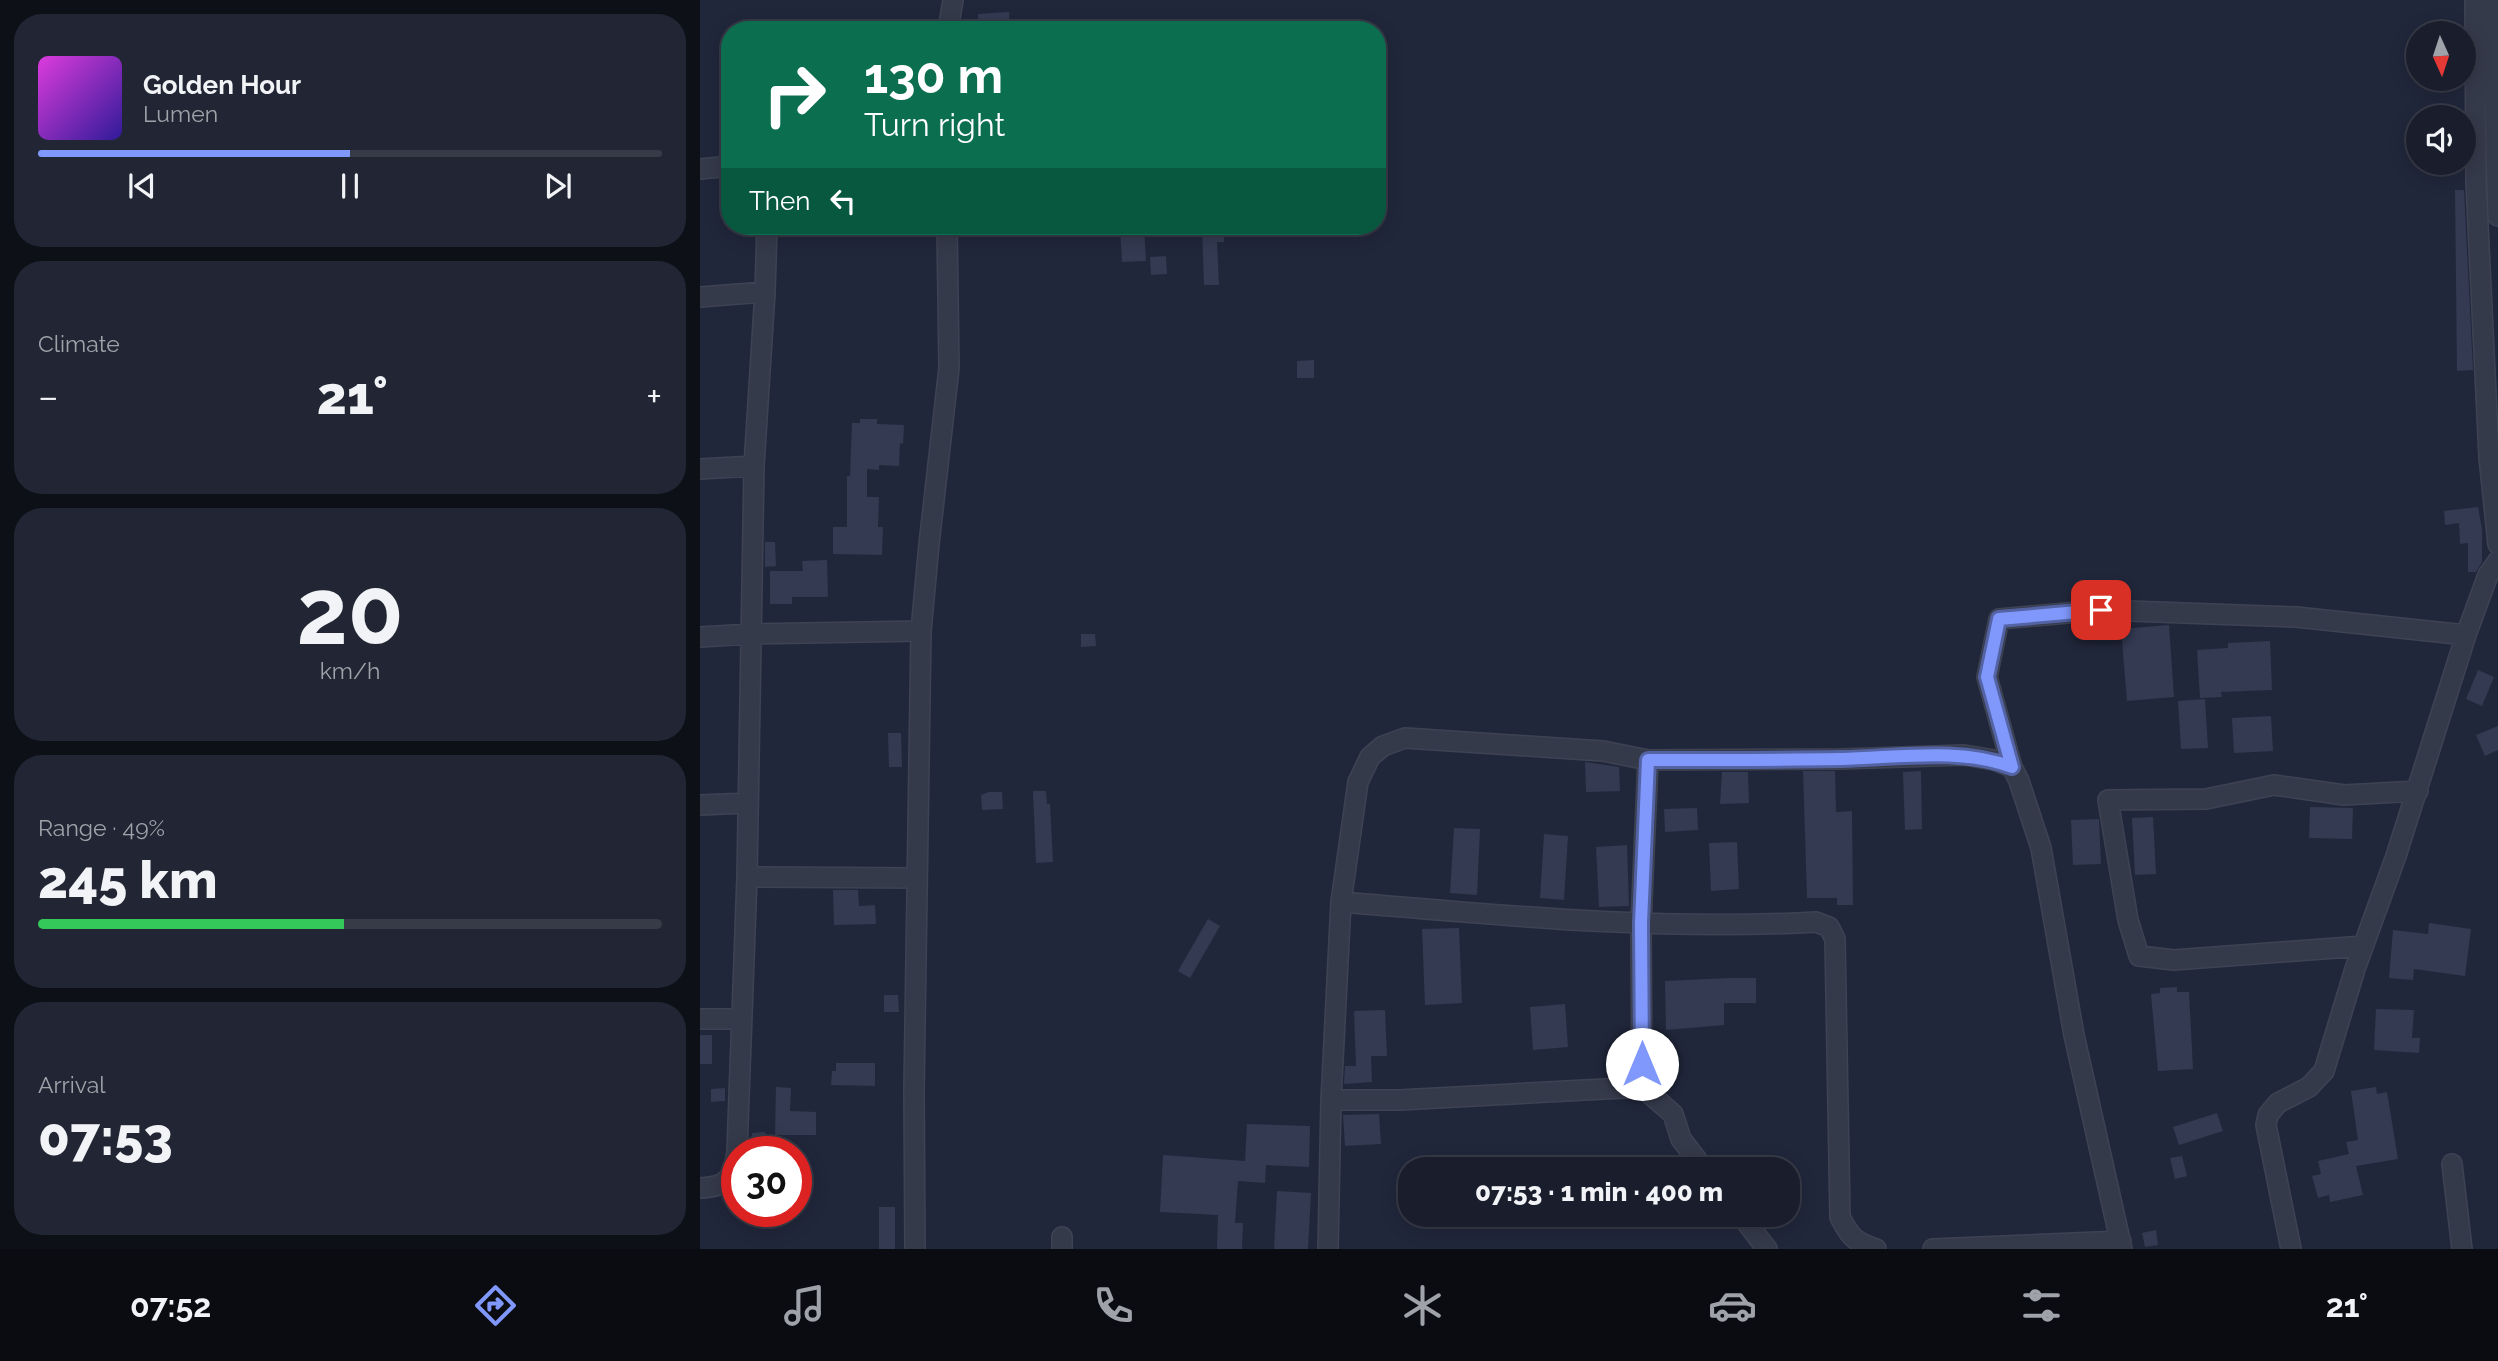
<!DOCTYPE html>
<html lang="en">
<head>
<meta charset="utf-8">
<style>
  :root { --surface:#191d2c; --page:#222634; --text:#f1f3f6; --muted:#9fa2a9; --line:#373b48; --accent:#8098fc }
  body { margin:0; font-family:Raleway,sans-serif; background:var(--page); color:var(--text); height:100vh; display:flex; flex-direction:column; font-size:26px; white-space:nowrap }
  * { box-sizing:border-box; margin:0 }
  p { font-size:23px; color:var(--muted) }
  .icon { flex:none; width:38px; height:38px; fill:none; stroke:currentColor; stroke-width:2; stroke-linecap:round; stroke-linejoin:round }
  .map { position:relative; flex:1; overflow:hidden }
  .details { display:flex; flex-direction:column; gap:14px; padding:14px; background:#0e1018; width:700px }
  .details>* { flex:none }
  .guide { position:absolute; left:21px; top:21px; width:665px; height:214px; border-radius:28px; box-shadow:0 4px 18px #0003,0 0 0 2px var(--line); background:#0b6e4f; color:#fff; overflow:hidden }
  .needle { width:46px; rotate:177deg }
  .tools { position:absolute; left:1706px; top:21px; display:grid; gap:14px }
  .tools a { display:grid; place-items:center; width:70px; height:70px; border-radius:50%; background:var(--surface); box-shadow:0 4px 18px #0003,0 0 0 2px var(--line); font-size:35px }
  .speed { position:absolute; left:21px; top:1136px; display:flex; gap:14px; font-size:35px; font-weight:700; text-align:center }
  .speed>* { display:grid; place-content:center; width:91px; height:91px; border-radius:50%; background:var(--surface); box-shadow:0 4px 18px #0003,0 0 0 2px var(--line); line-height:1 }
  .speed .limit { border:10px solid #d22; background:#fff; color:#111 }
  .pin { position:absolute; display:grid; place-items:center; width:60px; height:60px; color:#fff; margin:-30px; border-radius:14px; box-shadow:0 4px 10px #0006 }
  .me { position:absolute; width:77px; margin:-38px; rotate:0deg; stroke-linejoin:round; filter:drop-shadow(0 0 5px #0008) }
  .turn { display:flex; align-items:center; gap:24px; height:147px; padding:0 28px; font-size:32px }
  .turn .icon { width:91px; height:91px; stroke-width:2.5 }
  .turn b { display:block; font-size:49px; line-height:60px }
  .then { display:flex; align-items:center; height:66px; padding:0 28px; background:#0003; gap:14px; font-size:26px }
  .big { font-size:52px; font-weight:800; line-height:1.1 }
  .details .tile { flex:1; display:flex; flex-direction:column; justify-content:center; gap:10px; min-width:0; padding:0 24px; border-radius:28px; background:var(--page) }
  .details .dial { align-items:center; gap:0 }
  .dial b { font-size:91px; line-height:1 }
  .song { display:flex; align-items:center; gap:21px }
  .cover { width:84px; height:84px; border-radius:10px; background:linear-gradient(135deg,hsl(300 70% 55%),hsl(250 70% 35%)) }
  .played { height:7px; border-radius:4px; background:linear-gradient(90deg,var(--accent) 50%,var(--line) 50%) }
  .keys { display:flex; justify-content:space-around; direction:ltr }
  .heat { display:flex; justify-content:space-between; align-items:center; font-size:38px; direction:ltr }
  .charge { height:10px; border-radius:5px; background:linear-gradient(90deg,#34c759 49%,var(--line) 0) }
  .trip { position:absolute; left:698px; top:1157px; width:402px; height:70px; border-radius:28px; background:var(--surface); box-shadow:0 4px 18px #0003,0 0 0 2px var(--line); font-weight:800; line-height:70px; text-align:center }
  .tabs { display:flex; height:112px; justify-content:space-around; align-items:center; background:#0a0c12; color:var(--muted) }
  .tabs .icon { width:49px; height:49px }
  .tabs .selected { color:var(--accent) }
  .tabs b { font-size:32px; color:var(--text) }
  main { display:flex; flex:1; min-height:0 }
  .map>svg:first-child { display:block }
  .building { fill:#333a52 }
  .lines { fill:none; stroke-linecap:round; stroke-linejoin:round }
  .minor-casing { stroke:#3e4354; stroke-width:22 }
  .minor { stroke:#353a4b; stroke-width:19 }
  .route-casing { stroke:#5363a4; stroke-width:18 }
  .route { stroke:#8098fc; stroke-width:12 }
</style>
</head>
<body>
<main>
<section class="details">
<div class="tile">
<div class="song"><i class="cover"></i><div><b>Golden Hour</b><p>Lumen</p></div></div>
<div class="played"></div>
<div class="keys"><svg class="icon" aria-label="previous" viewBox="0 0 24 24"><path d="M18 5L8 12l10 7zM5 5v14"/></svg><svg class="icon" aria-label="pause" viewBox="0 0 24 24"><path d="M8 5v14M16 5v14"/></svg><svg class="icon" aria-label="next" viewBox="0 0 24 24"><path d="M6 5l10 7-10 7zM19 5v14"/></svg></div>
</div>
<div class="tile"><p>Climate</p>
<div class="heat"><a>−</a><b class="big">21°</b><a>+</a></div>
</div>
<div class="tile dial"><b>20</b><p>km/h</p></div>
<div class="tile"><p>Range · 49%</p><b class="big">245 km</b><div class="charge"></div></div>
<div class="tile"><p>Arrival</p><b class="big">07:53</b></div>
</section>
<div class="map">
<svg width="1798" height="1249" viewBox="0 0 1798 1249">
  <rect width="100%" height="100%" fill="#21273b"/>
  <path class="building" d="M309 12 310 30H279L278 14Z
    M1755 190H1764L1773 370 1757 371Z
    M444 226 446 261 422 262 420 228Z
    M502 226H524V242H517L519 285H504Z
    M466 256 467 274 451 275 450 257Z
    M614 360V378H597V361Z
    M160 419H177V424L204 425 203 444 200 443 199 466 179 465V470L167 469V497H179L178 527H183L182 555 133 554V527H147V476H150L152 423H160Z
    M1778 507 1782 529V562L1776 572H1768V543L1760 544 1759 523 1745 525 1744 511Z
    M65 542H75L76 566 65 567Z
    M127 560 128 597H92V604H70V571H103L102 561Z
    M1469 625 1474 697 1427 701 1421 629Z
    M381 634H395L396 646 381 647Z
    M1570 641 1572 690 1521 692 1522 697 1500 698 1497 650 1528 648V643Z
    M1778 670 1794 677 1782 706 1766 699Z
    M1505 699 1508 748 1481 749 1478 701Z
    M1571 716 1573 751 1534 753 1532 718Z
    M1798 726V750L1785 756 1776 735Z
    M188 733H201L202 767H189Z
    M885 762 919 767 920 791 886 792Z
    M1103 771H1135L1136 812 1152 811 1153 905H1137V898H1107Z
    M1221 771 1222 829 1205 830 1203 772Z
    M1022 772H1048L1049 803 1020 804Z
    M333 791H346L347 804H350L353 862 336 863Z
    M289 792H302L303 809 282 810 281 795Z
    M1610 807 1653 808 1652 839 1609 838Z
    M997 808 998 830 965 832 964 809Z
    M1453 817 1456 874 1435 875 1432 818Z
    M1399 819 1401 864 1373 865 1371 820Z
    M754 828 780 829 777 895 750 893Z
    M844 834 868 836 864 900 840 898Z
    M1037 842 1039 889 1011 891 1009 843Z
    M927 845 929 906 899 907 896 847Z
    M133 890H158L159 906 175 905 176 924 134 925Z
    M508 919 520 926 490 978 478 971Z
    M1729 923 1771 929 1765 976 1714 969 1713 980 1689 978 1693 930 1728 934Z
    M759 928 762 1003 725 1005 722 929Z
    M1029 978H1056V1003H1024V1025L966 1030 965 981Z
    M1477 987V992H1489L1493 1069 1458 1071 1451 994 1460 993V988Z
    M184 995H198L199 1012H184Z
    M865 1004 868 1047 833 1050 830 1007Z
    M1676 1009 1714 1010 1712 1038H1720L1719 1053 1674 1050Z
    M685 1010 687 1056H671L672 1082 644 1084 645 1066H656L654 1011Z
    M0 1035H12V1064H0Z
    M136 1063H175V1086L131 1085 132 1071H136Z
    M76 1087 91 1088 90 1111 116 1112V1135H75Z
    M1676 1087 1677 1094 1687 1092 1698 1159 1656 1166 1663 1195 1630 1202 1629 1195 1618 1198 1612 1176 1621 1174 1618 1161 1649 1154 1646 1142 1658 1140 1651 1091Z
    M25 1088V1101L11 1102V1089Z
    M1517 1113 1523 1131 1479 1145 1473 1127Z
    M679 1114 681 1144 645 1146 643 1115Z
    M547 1124 610 1126 609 1167 566 1165 565 1183 538 1181 535 1223H543L542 1249H517L518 1215 460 1212 463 1155 545 1161Z
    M65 1132V1152H52V1133Z
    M1482 1156 1487 1176 1475 1179 1470 1158Z
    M577 1191 611 1193 608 1249H574Z
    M179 1207H195V1249H179Z
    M1456 1230 1458 1245 1445 1247 1442 1233Z"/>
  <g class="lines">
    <g class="minor-casing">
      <path id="minor" d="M1775 0 1776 183 1789 457 1798 544
        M1792 0 1798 216
        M248 30 253 0
        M0 169 30 166
        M0 297 65 292
        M0 469 54 466
        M0 637 50 634 221 631
        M1312 767 1287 677 1299 619 1401 610 1596 617 1766 635
        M0 805 48 803
        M47 877 217 878
        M641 902C799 915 958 931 1116 922L1129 927 1135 939 1140 1217C1150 1237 1155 1242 1176 1249
        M1663 946 1474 960 1439 956 1428 920 1408 800 1506 799 1574 785 1644 795 1718 791
        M0 1019H41
        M942 1087 941 924 948 760
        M631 1100H700L942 1087 973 1114 981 1139 1004 1169
        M37 1152 47 877 54 466 65 292 67 226
        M1752 1164 1762 1249
        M0 1188C28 1187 33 1178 37 1152
        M1040 1214 1067 1249
        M362 1237V1249
        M215 1249 214 1090 221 631 229 544 249 368 247 226
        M628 1249 631 1100 641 902 658 782 670 757 683 746 705 738 903 751 948 760 1141 759 1264 755 1294 760 1312 767 1319 781 1341 848 1374 1035 1422 1249
        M1233 1249 1421 1241
        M1591 1249 1566 1125 1568 1115 1578 1103 1609 1087 1624 1071 1655 969 1696 856 1766 635 1788 575 1798 561"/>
    </g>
    <use href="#minor" class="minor"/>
  </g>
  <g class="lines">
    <g class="route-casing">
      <path id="route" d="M942 1064 941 923 948 760C1012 760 1077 760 1141 759 1197 758 1259 747 1312 767L1287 677 1299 619 1401 610"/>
    </g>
    <use href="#route" class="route"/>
  </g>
</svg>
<div class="tools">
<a><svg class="needle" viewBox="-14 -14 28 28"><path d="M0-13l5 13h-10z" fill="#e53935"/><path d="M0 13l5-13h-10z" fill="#9fa2a9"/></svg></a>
<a><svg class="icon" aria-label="sound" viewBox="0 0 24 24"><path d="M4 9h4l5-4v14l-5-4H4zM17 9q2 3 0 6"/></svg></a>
</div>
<div class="speed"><div class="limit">30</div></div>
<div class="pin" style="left:1401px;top:610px;background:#d93025"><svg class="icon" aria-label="arrive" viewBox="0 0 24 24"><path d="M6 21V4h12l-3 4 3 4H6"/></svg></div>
<svg class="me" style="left:942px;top:1064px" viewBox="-20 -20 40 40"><circle r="19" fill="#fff"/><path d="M0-13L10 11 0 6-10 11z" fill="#8098fc"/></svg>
<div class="trip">07:53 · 1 min · 400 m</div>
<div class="guide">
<div class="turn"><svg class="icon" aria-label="right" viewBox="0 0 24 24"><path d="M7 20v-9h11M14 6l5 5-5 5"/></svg><div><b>130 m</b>Turn right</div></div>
<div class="then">Then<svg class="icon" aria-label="left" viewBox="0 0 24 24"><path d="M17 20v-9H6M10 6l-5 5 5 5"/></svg></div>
</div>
</div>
</main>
<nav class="tabs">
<b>07:52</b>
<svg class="icon selected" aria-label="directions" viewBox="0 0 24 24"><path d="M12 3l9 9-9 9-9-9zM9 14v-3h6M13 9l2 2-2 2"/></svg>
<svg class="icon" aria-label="music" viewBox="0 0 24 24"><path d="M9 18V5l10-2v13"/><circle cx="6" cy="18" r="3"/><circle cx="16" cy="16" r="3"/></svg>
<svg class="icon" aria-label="phone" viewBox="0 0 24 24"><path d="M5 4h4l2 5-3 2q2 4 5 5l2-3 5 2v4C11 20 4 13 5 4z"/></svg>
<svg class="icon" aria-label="climate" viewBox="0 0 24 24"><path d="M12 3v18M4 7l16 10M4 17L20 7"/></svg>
<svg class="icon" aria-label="car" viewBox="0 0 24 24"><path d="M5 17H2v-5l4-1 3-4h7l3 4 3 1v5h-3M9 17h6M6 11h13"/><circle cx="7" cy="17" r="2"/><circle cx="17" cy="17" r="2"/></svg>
<svg class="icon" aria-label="filters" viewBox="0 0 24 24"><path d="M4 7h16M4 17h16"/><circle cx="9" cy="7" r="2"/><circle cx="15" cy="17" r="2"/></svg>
<b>21°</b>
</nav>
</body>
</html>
